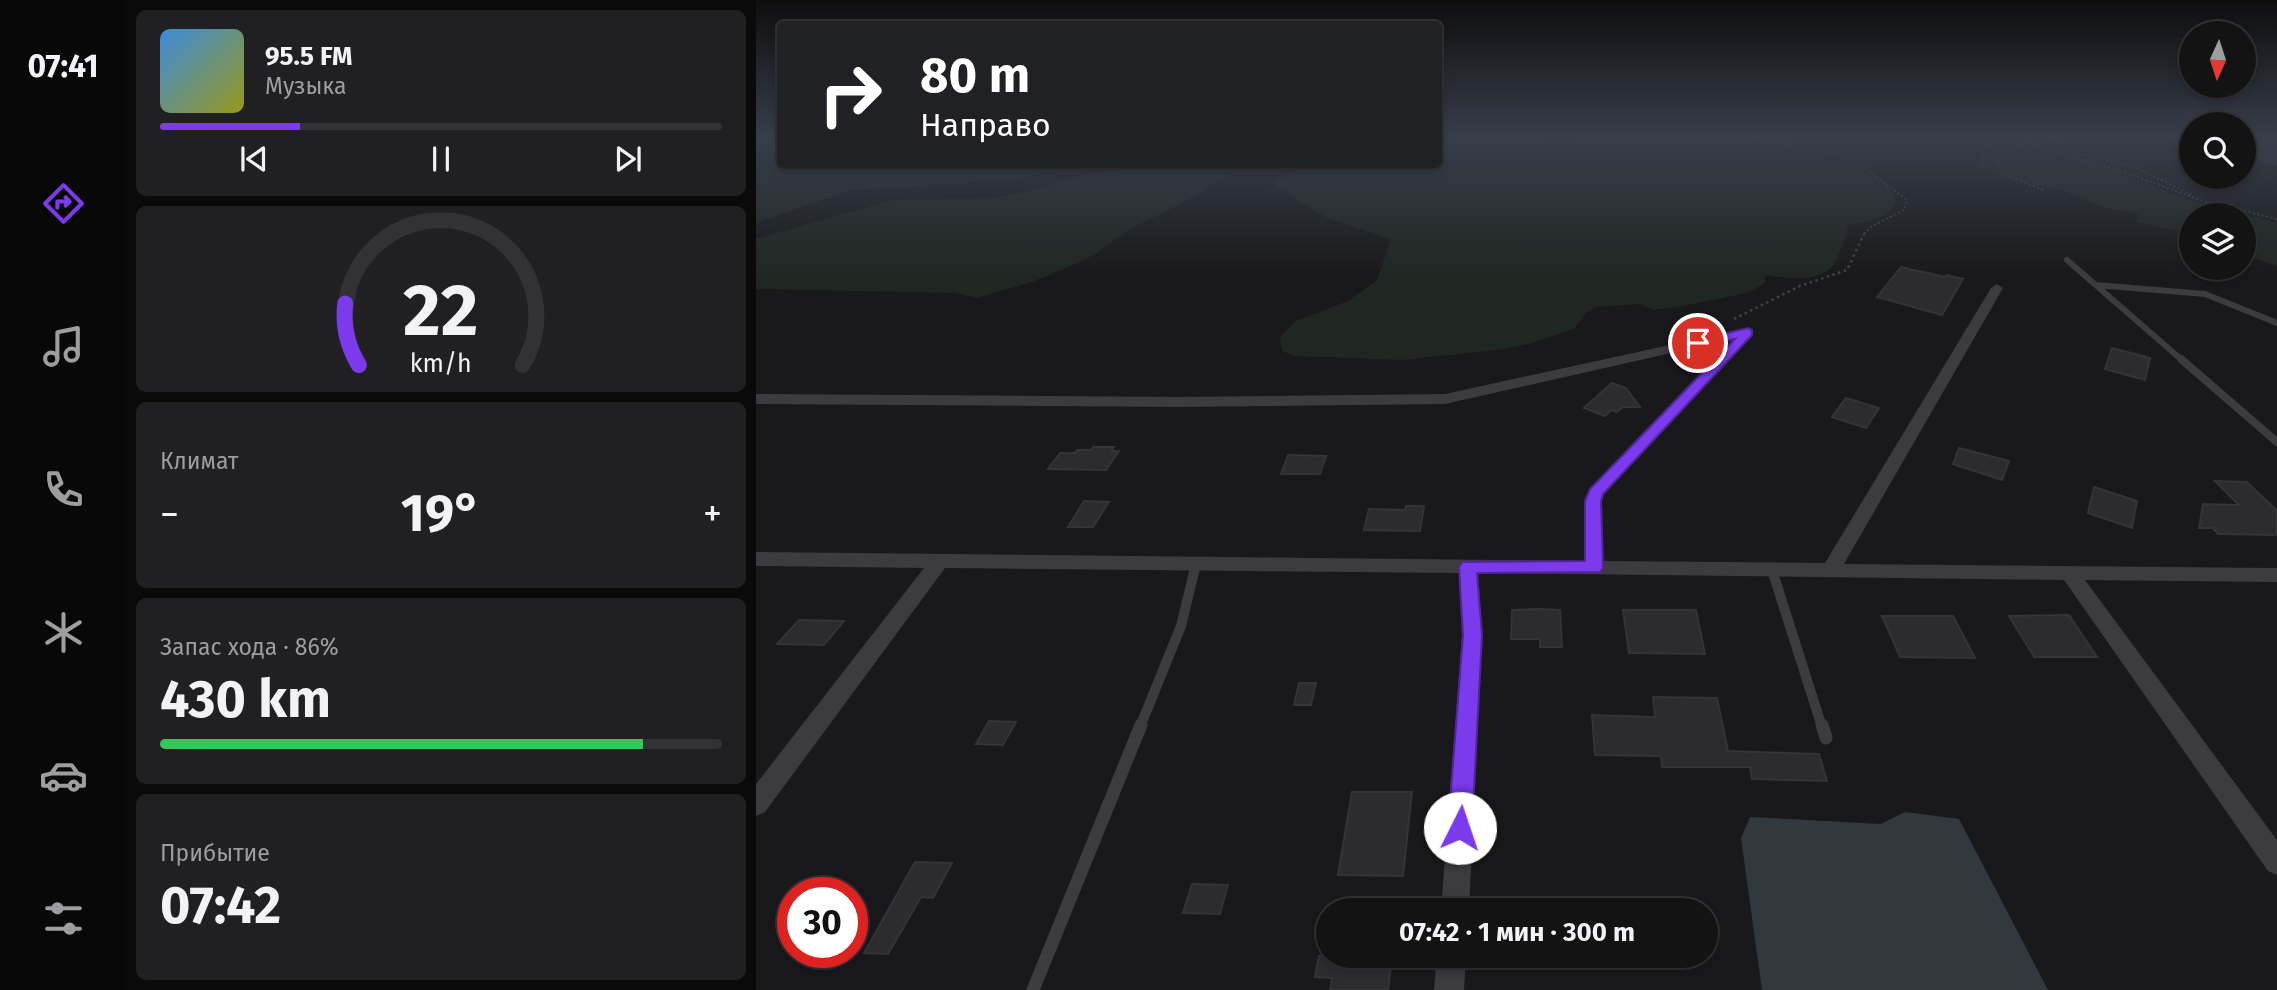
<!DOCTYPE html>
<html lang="ru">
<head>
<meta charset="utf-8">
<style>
  :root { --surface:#131314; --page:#202022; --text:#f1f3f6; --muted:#9d9ea0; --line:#323234; --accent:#7c3aed }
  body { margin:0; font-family:"Fira Sans",sans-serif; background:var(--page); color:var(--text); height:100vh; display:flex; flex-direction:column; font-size:26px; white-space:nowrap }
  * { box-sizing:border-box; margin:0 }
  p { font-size:23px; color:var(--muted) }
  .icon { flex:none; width:38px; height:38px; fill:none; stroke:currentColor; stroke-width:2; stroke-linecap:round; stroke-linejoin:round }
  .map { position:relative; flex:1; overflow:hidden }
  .sheet { display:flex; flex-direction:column; gap:10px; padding:10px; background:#0a0a0b; width:630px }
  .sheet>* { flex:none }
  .guide { position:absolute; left:21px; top:21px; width:665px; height:147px; border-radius:7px; box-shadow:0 4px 10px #0003,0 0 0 2px var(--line); background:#202124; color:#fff; overflow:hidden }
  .needle { width:46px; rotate:183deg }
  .buttons { position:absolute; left:1423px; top:21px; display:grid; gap:14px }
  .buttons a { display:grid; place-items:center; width:77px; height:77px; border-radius:50%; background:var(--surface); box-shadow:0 4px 10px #0003,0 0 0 2px var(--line); font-size:35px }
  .speed { position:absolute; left:21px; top:877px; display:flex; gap:14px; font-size:35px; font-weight:700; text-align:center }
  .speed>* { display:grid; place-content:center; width:91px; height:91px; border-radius:50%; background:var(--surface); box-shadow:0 4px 10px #0003,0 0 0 2px var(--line); line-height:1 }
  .speed .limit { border:10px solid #d22; background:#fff; color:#111 }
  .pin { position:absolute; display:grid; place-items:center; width:60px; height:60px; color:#fff; margin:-30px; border:4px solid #fff; border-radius:50%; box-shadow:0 2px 7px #0007 }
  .me { position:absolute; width:77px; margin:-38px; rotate:4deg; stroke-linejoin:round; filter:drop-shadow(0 0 5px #0008) }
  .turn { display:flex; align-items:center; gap:24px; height:147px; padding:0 28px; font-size:32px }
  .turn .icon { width:91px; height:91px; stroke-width:2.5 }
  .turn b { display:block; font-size:49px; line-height:60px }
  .big { font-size:52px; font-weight:700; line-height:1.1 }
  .sheet .widget { flex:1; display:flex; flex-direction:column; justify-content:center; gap:10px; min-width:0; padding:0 24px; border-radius:10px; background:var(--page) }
  .sheet .dial { align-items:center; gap:0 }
  .dial svg { height:182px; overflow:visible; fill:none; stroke:var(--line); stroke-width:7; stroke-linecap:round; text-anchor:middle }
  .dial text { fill:var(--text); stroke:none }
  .song { display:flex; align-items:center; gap:21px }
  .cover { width:84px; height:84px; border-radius:10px; background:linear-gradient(135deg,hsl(210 70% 55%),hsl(60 70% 35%)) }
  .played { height:7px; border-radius:4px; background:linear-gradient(90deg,var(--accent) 25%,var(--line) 25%) }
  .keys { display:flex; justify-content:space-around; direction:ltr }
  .heat { display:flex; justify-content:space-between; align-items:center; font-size:38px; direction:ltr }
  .charge { height:10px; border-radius:5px; background:linear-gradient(90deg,#34c759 86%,var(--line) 0) }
  .trip { position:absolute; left:560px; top:898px; width:402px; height:70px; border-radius:35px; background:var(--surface); box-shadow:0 4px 10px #0003,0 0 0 2px var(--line); font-weight:700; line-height:70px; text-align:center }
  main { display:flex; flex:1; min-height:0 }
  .tab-bar { display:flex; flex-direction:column; width:126px; justify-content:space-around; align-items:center; background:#080808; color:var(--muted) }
  .tab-bar .icon { width:49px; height:49px }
  .tab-bar .on { color:var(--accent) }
  .tab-bar b { font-size:32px; color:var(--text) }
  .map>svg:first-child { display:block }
  .green { fill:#202621 }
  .water { fill:#31383e }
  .building { fill:#2c2c2f; stroke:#343337; stroke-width:2 }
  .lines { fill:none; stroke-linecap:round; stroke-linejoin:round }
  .path-far1 { stroke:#414246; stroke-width:2; stroke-dasharray:2 2.5; stroke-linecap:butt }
  .path { stroke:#414246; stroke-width:2.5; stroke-dasharray:2.5 3.5; stroke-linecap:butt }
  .lane-far3 { stroke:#3b3b40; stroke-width:6 }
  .lane-far2 { stroke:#3b3b40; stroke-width:8 }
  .lane-far1 { stroke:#3b3b40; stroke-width:10 }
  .lane { stroke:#3b3b40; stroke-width:13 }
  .street { fill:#3b3b40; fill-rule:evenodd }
  .route { fill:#7c3aed; stroke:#51269a; stroke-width:2 }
</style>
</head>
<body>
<main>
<nav class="tab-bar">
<b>07:41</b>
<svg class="icon on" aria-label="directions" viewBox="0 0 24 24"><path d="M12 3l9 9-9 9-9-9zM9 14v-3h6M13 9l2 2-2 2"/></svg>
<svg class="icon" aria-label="music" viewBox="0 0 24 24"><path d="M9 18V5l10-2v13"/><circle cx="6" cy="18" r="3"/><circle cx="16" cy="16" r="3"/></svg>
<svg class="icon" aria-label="phone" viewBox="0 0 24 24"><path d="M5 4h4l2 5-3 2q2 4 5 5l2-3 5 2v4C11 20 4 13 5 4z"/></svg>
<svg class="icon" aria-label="climate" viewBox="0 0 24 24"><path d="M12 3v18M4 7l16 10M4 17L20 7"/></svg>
<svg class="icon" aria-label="car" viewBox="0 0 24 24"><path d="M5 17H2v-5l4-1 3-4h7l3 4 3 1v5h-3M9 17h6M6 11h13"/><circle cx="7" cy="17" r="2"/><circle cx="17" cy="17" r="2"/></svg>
<svg class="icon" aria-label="filters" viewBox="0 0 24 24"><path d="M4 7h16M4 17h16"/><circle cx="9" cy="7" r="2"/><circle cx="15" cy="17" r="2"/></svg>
</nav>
<section class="sheet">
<div class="widget">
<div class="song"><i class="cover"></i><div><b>95.5 FM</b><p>Музыка</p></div></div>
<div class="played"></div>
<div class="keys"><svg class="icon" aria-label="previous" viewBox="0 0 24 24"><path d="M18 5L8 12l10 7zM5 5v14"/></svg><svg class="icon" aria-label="pause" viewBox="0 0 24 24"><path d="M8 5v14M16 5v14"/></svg><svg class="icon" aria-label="next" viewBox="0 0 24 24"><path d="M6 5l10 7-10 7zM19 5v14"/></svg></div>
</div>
<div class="widget dial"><svg viewBox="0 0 100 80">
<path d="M14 69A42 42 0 1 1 86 69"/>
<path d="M14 69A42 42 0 0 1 8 42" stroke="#7c3aed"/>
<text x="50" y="56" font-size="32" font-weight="700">22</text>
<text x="50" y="72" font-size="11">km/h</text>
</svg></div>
<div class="widget"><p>Климат</p>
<div class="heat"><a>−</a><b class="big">19°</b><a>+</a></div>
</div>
<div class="widget"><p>Запас хода · 86%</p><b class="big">430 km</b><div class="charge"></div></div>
<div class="widget"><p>Прибытие</p><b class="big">07:42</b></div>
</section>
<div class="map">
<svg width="1521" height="990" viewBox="0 0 1521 990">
  <rect width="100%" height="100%" fill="#19191b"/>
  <path class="green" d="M0 138H24V164L329 165 259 179 93 191 0 223Z
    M683 138H773L771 139 790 144 785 148 807 151 827 138 878 140 895 138H987L994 144 1036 146 1084 156 1130 182 1140 200C1136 220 1108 221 1091 226 1092 237 1087 241 1084 252 1074 285 1038 280 1009 275V283L991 293 932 305 898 310 883 304 839 307 830 313 818 329 773 344 742 350 646 360 539 356 526 351 524 337 540 321 592 301 621 280 635 239 573 219 521 188 518 184 520 180 551 165 682 164Z
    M1243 146C1306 143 1370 176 1428 198 1458 209 1490 215 1521 223V266L1488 255V215H1435V238L1414 229 1381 222 1382 215 1379 213 1350 208 1309 192 1257 180 1250 177 1238 163 1241 156 1237 148Z
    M448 165 483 168 420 207 375 228 338 255 315 266 276 282 221 298 198 293 0 289V239L137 200 236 198 277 191 326 175 348 171Z"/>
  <path class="water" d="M1488 138H1521V166L1488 156Z
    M1149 812 1203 819 1292 990H1006L985 838 994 817 1125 824Z"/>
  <path class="building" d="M1145 267 1189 277 1191 275 1207 279 1186 315 1121 297Z
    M1356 348 1394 358 1389 380 1349 369Z
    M856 383 870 388 884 407H867L861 412 855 410 849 416 828 408Z
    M1090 398 1123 408 1110 428 1076 417Z
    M337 447H358L355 451H363L350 470 292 469 304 453H319L321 450H335Z
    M1203 448 1253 461 1246 480 1197 464Z
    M532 455 570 456 564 474H525Z
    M1459 481 1491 482 1521 511V535L1462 534 1457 528H1443L1447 504 1483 505Z
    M1338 487 1381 501 1376 528 1332 513Z
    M328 501 353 502 337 527H312Z
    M650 506H668L664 531 608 530 613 509 649 510Z
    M780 609 804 610 806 647H784V639H755L756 610Z
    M867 610H940L949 654 873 653Z
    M1313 615 1341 657H1278L1253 616Z
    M1126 616H1197L1219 658 1144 657Z
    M43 620 88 621 68 645 21 644Z
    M543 683H560L555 705H538Z
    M897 697 961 698 972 751 1063 754 1071 781 996 779 994 767H906L905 756 839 755 836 715 899 717Z
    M233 721 260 722 247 745 220 744Z
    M596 792H656L647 876 582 875Z
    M159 862 196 863 177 898 165 897 132 954 108 953Z
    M436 884 472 885 464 914 427 913Z
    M563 956H636L632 990H574L576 978 559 977Z"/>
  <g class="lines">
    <path class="path-far1" d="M993 138 1086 155 1103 163 1151 200 1148 210 1116 226 1106 236
      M1298 138 1324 152
      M1311 151 1379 167 1438 196
      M1287 190 1225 165 1228 158 1224 148 1275 144 1359 169 1447 201 1521 219"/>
    <path class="path" d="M978 319 1044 286 1091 270 1108 234"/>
    <path class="lane-far3" d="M1311 260 1427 361
      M1340 285 1449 294 1521 323"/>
    <path class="lane-far2" d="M1425 359 1521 442"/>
    <path class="lane-far1" d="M1016 570 1066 727
      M384 727 425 626 440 564"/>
    <path class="lane" d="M1066 725 1070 738
      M277 990 385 725"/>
    <path class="street" d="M1241 284 1247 288 1088 564 1521 568V582L1329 580 1521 840V875L1512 871 1308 580 722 573 726 635 713 910H685L706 635 703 573 189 568 9 812 0 816V784L168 568 0 566V552L828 561V501L834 488 977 339 689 404 423 407 0 404V394L423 397 689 394 992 328 997 329V335L848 494 846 501 847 561 1069 563 1235 288Z
      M681 956H710L708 990H678Z"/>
  </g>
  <linearGradient id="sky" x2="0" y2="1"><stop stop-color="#0e0e0f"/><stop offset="0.5" stop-color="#383e4a"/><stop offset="1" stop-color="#383e4a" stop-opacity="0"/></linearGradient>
  <rect width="1521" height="276" fill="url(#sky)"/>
  <path class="route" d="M992 328 996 330V335L847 494 845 501 847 568 844 572 721 573 726 635 716 828 712 835 704 839 696 835 692 828 707 635 703 567 706 562 829 561V501L834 489 979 339 942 347 935 343 937 341Z"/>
</svg>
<div class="buttons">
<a><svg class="needle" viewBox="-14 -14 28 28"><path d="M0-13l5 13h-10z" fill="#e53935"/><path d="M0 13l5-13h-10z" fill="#9d9ea0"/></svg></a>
<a><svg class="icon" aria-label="search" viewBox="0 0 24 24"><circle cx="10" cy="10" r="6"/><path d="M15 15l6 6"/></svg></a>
<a><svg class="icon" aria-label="layers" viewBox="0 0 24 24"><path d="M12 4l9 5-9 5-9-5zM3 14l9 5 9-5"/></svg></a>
</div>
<div class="speed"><div class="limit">30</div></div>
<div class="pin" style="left:942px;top:343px;background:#d93025"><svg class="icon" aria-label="arrive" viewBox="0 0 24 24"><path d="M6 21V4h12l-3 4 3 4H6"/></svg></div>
<svg class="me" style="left:704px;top:828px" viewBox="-20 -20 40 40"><circle r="19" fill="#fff"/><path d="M0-13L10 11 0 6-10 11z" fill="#7c3aed"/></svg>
<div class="trip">07:42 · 1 мин · 300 m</div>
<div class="guide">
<div class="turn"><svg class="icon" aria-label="right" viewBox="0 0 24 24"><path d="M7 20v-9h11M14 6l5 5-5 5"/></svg><div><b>80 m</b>Направо</div></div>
</div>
</div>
</main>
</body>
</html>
